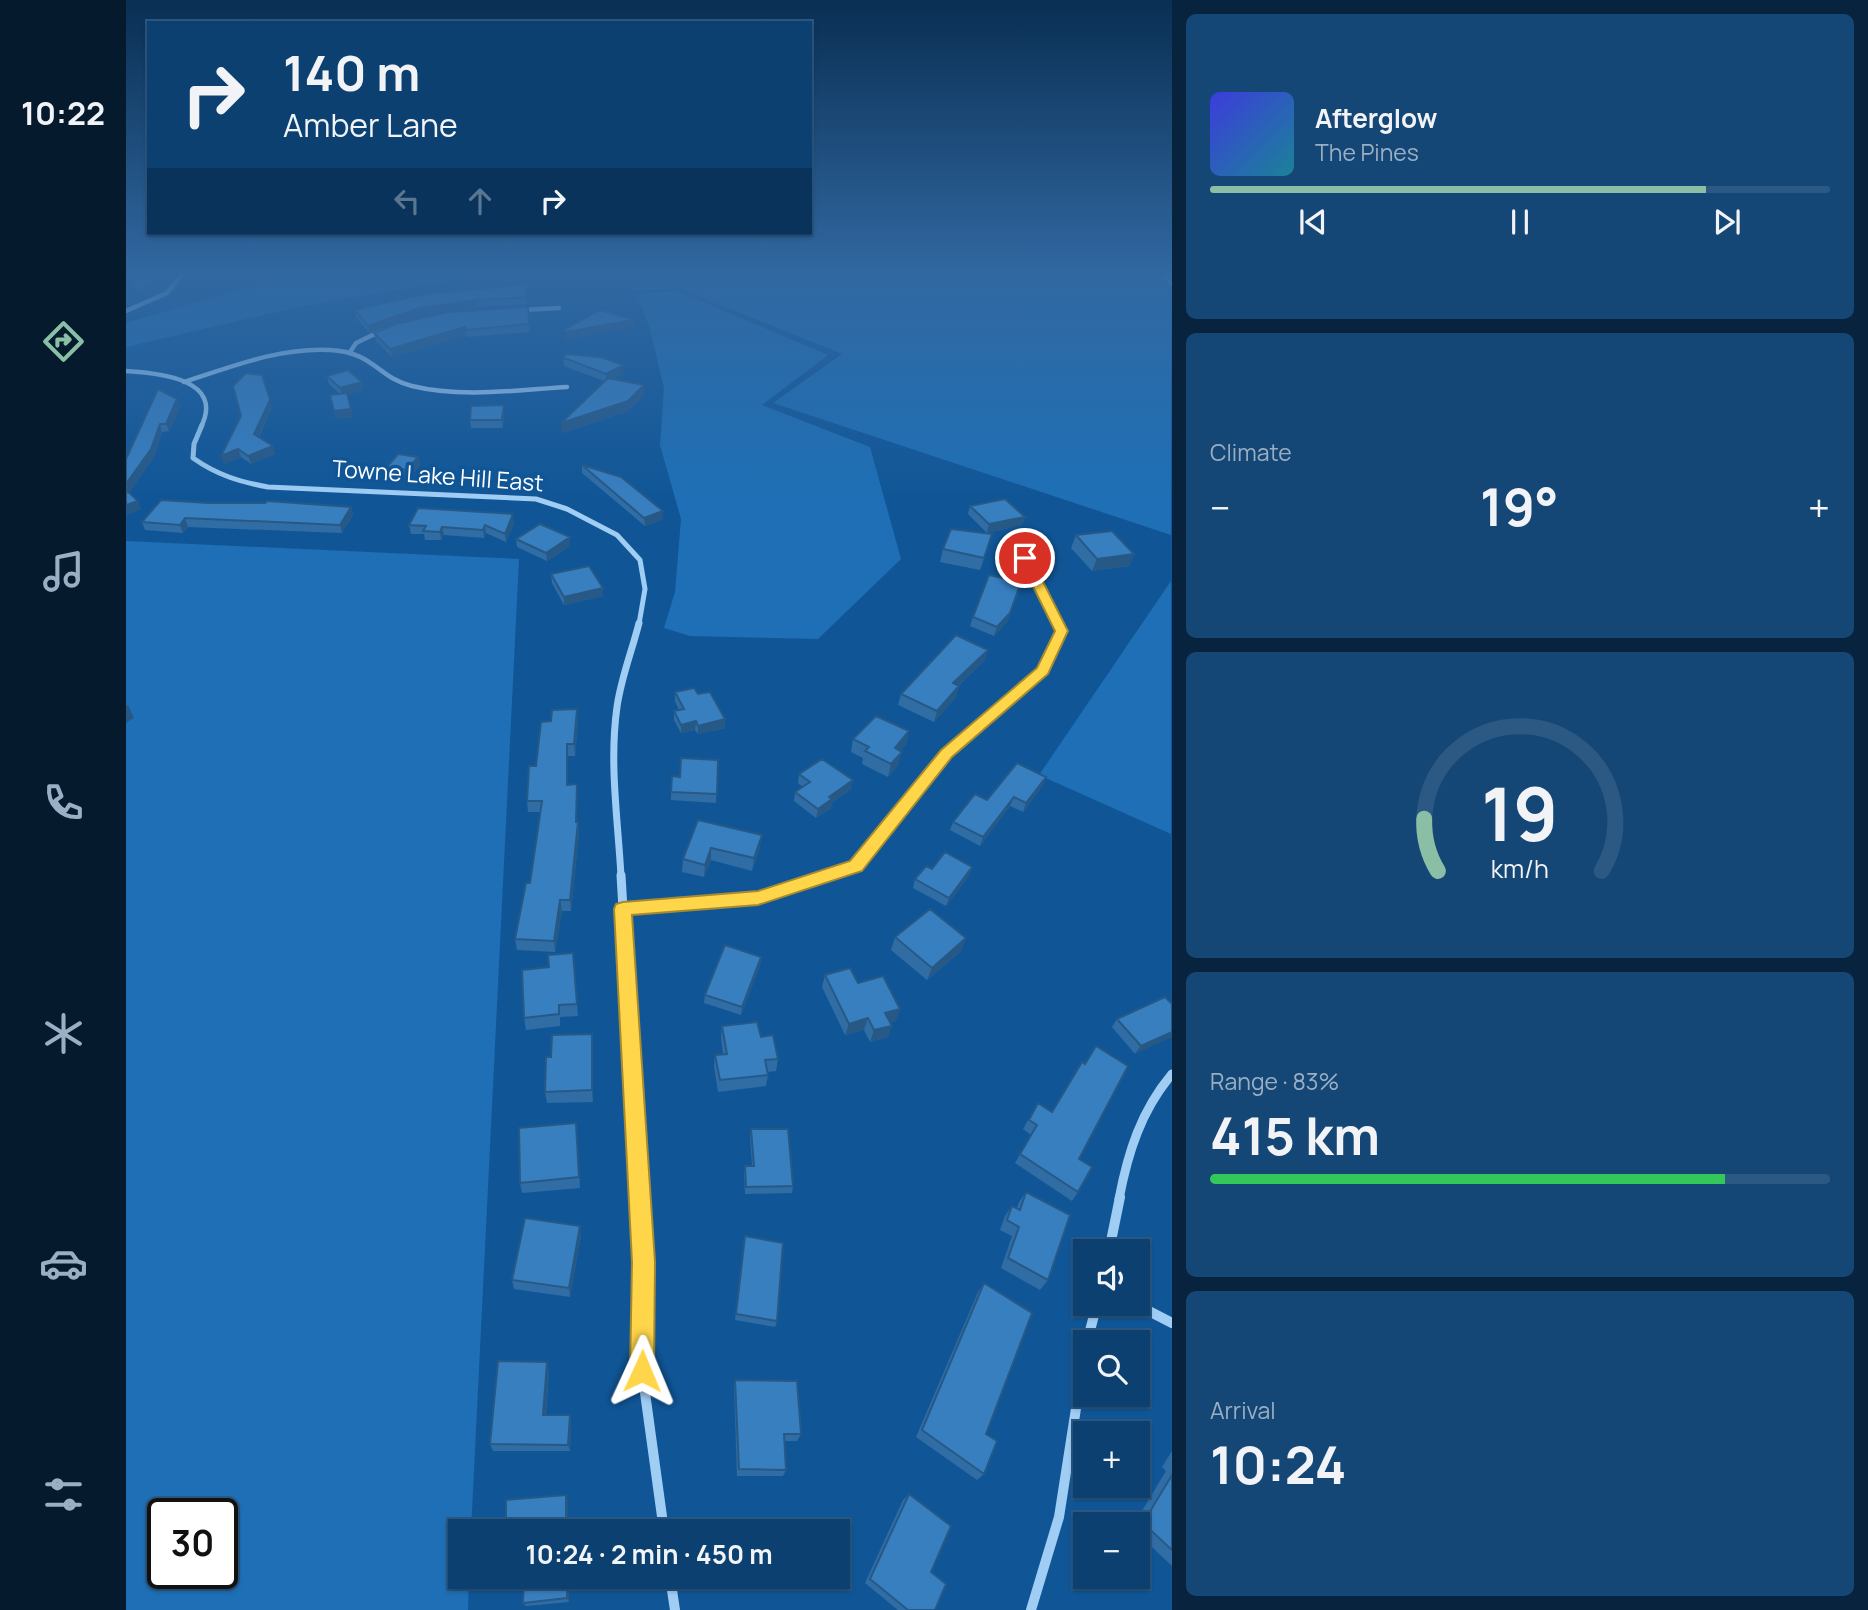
<!DOCTYPE html>
<html lang="en">
<head>
<meta charset="utf-8">
<style>
  :root { --surface:#0c4071; --page:#154776; --text:#f1f3f6; --muted:#9aafc3; --line:#2c5984; --accent:#8abfa5 }
  body { margin:0; font-family:Manrope,sans-serif; background:var(--page); color:var(--text); height:100vh; display:flex; flex-direction:column; font-size:26px; white-space:nowrap }
  * { box-sizing:border-box; margin:0 }
  p { font-size:23px; color:var(--muted) }
  .icon { flex:none; width:38px; height:38px; fill:none; stroke:currentColor; stroke-width:2; stroke-linecap:round; stroke-linejoin:round }
  .map { position:relative; flex:1; overflow:hidden }
  .panel { display:flex; flex-direction:column; gap:14px; padding:14px; background:#07233e; width:696px }
  .panel>* { flex:none }
  .top-card { position:absolute; left:21px; top:21px; width:665px; height:214px; border-radius:0px; box-shadow:0 2px 5px #0004,0 0 0 2px var(--line); background:#0c4071; color:var(--text); overflow:hidden }
  .controls { position:absolute; left:947px; top:1239px; display:grid; gap:14px }
  .controls a { display:grid; place-items:center; width:77px; height:77px; border-radius:0px; background:var(--surface); box-shadow:0 2px 5px #0004,0 0 0 2px var(--line); font-size:35px }
  .speed { position:absolute; left:21px; top:1498px; display:flex; gap:14px; font-size:35px; font-weight:700; text-align:center }
  .speed>* { display:grid; place-content:center; width:91px; height:91px; border-radius:50%; background:var(--surface); box-shadow:0 2px 5px #0004,0 0 0 2px var(--line); line-height:1 }
  .speed .limit { border:4px solid #111; border-radius:10px; background:#fff; color:#111 }
  .pin { position:absolute; display:grid; place-items:center; width:60px; height:60px; color:#fff; margin:-30px; border:4px solid #fff; border-radius:50%; box-shadow:0 2px 7px #0007 }
  .me { position:absolute; width:77px; margin:-38px; rotate:1deg; stroke-linejoin:round; filter:drop-shadow(0 0 5px #0008) }
  .turn { display:flex; align-items:center; gap:24px; height:147px; padding:0 21px; font-size:32px }
  .turn .icon { width:91px; height:91px; stroke-width:2.5 }
  .turn b { display:block; font-size:49px; line-height:60px }
  .lanes { display:flex; align-items:center; height:66px; padding:0 21px; background:#0003; justify-content:center; gap:35px; direction:ltr }
  .lanes .off { opacity:.35 }
  .big { font-size:52px; font-weight:700; line-height:1.1 }
  .panel .widget { flex:1; display:flex; flex-direction:column; justify-content:center; gap:10px; min-width:0; padding:0 24px; border-radius:10px; background:var(--page) }
  .panel .dial { align-items:center; gap:0 }
  .dial svg { height:182px; overflow:visible; fill:none; stroke:var(--line); stroke-width:7; stroke-linecap:round; text-anchor:middle }
  .dial text { fill:var(--text); stroke:none }
  .song { display:flex; align-items:center; gap:21px }
  .cover { width:84px; height:84px; border-radius:10px; background:linear-gradient(135deg,hsl(240 70% 55%),hsl(190 70% 35%)) }
  .played { height:7px; border-radius:4px; background:linear-gradient(90deg,var(--accent) 80%,var(--line) 80%) }
  .keys { display:flex; justify-content:space-around; direction:ltr }
  .heat { display:flex; justify-content:space-between; align-items:center; font-size:38px; direction:ltr }
  .charge { height:10px; border-radius:5px; background:linear-gradient(90deg,#34c759 83%,var(--line) 0) }
  .trip { position:absolute; left:322px; top:1519px; width:402px; height:70px; border-radius:0px; background:var(--surface); box-shadow:0 2px 5px #0004,0 0 0 2px var(--line); font-weight:700; line-height:70px; text-align:center }
  main { display:flex; flex:1; min-height:0 }
  .dock { display:flex; flex-direction:column; width:126px; justify-content:space-around; align-items:center; background:#051a2d; color:var(--muted) }
  .dock .icon { width:49px; height:49px }
  .dock .selected { color:var(--accent) }
  .dock b { font-size:32px; color:var(--text) }
  .map>svg:first-child { display:block }
  .green { fill:#1e6fb5; fill-rule:evenodd }
  .lines { fill:none; stroke-linecap:round; stroke-linejoin:round }
  .stream { stroke:#91c9f8; stroke-width:2.5 }
  .minor-far4 { stroke:#a0cdf4; stroke-width:4.5 }
  .minor-far3 { stroke:#a0cdf4; stroke-width:5 }
  .minor-far2 { stroke:#a0cdf4; stroke-width:7 }
  .minor-far1 { stroke:#a0cdf4; stroke-width:9 }
  .minor { stroke:#a0cdf4; stroke-width:10 }
  .wall { fill:#306da5 }
  .shaded-wall { fill:#275986 }
  .building { fill:#387fc0; stroke:#275986; stroke-width:2 }
  .route { fill:#ffd54a; stroke:#a68a30; stroke-width:2 }
  .labels { text-anchor:middle; dominant-baseline:central; stroke-width:7; stroke-linejoin:round; paint-order:stroke }
  .street-label { font-size:23px; fill:#fff; stroke:#105697 }
</style>
</head>
<body>
<main>
<nav class="dock">
<b>10:22</b>
<svg class="icon selected" aria-label="directions" viewBox="0 0 24 24"><path d="M12 3l9 9-9 9-9-9zM9 14v-3h6M13 9l2 2-2 2"/></svg>
<svg class="icon" aria-label="music" viewBox="0 0 24 24"><path d="M9 18V5l10-2v13"/><circle cx="6" cy="18" r="3"/><circle cx="16" cy="16" r="3"/></svg>
<svg class="icon" aria-label="phone" viewBox="0 0 24 24"><path d="M5 4h4l2 5-3 2q2 4 5 5l2-3 5 2v4C11 20 4 13 5 4z"/></svg>
<svg class="icon" aria-label="climate" viewBox="0 0 24 24"><path d="M12 3v18M4 7l16 10M4 17L20 7"/></svg>
<svg class="icon" aria-label="car" viewBox="0 0 24 24"><path d="M5 17H2v-5l4-1 3-4h7l3 4 3 1v5h-3M9 17h6M6 11h13"/><circle cx="7" cy="17" r="2"/><circle cx="17" cy="17" r="2"/></svg>
<svg class="icon" aria-label="filters" viewBox="0 0 24 24"><path d="M4 7h16M4 17h16"/><circle cx="9" cy="7" r="2"/><circle cx="15" cy="17" r="2"/></svg>
</nav>
<div class="map">
<svg width="1046" height="1610" viewBox="0 0 1046 1610">
  <rect width="100%" height="100%" fill="#105697"/>
  <path class="green" d="M175 272H372L168 308 0 347V323Z
    M539 272H1045V535L647 403 716 354 553 288 501 291Z
    M551 291 702 355 636 405 744 447 775 559 692 639 564 636 538 628 549 592 555 519 534 445 538 388 523 326 510 294Z
    M0 541 393 559 345 1531H334V1577H343L342 1610H0ZM37 1514H96V1573H37Z
    M1045 581V834L913 775Z"/>
  <g class="lines">
    <path class="stream" d="M1036 272 1046 285"/>
    <path class="minor-far4" d="M394 310 433 308
      M0 311 41 293 58 272
      M224 352 230 343 257 330
      M0 371C33 373 99 379 75 427
      M58 382C105 367 154 347 204 350 248 352 252 378 286 386 335 398 391 390 441 387"/>
    <path class="minor-far3" d="M76 425 68 444 67 458C91 475 114 482 142 487L410 499 441 509 491 535 514 560 519 589 513 624
      M899 558 932 624"/>
    <path class="minor-far2" d="M495 876C492 821 483 763 491 707 495 678 506 651 513 623
      M698 876 730 866 820 754 917 671 935 630 931 623"/>
    <path class="minor-far1" d="M495 875 514 1199
      M497 909 632 898 703 875
      M993 1199C1002 1152 1015 1111 1046 1074"/>
    <path class="minor" d="M514 1197 518 1262 516 1371 538 1531
      M983 1251 994 1197
      M998 1304 1015 1307 1046 1323
      M961 1342 971 1304
      M544 1577 549 1610
      M905 1610 933 1517 959 1351"/>
  </g>
  <path class="wall" d="M400 284 401 304 351 307 294 315 243 333 230 317 229 310 313 293Z
    M402 307 404 332 341 337 340 335 266 357 250 341 248 333Z
    M438 358 498 373 486 379 518 385V395L502 411 436 433 478 381 438 366Z
    M201 376 236 382 237 390 221 394 227 417 210 419 204 395 214 394 203 384Z
    M51 399 54 407 43 431 36 432 28 457 3 493 15 509 0 515V459Z
    M146 407 133 437 149 454 125 464 115 457 98 464Z
    M378 413 377 428H345L344 420Z
    M292 457 294 465 283 478 262 475 261 467Z
    M456 465 537 519 519 526 456 473Z
    M82 503 225 507 227 515 216 533 62 527 57 533 19 530 16 522Z
    M844 506 899 517 896 525 861 533 842 514Z
    M388 523 380 542 360 533 358 538 318 535 315 540H299L298 534H285L283 525Z
    M950 535 1008 554 1003 566 966 571 945 548Z
    M444 537V546L421 561 391 547 390 539Z
    M862 547 854 570 814 562 817 549Z
    M425 574 477 588V596L438 605 426 583Z
    M847 617 882 621 868 636 844 626Z
    M862 650 858 661 832 686 830 697 808 722 772 705 775 694Z
    M549 692 572 694 599 728 572 734 569 730 555 733 548 720V711L553 710 549 701Z
    M452 721 449 756H442V785L451 796V822H452L453 833 445 911H436L429 952 391 950 389 939 404 883 414 812H402L401 801 410 766Z
    M783 731 780 744 774 751 772 765 762 777 736 764 737 758 725 752 727 739Z
    M592 760 590 803 545 800V792L554 777Z
    M673 774 725 789 706 803 705 808 690 818 668 801 669 792 677 787 672 783Z
    M920 777 917 785 897 812 884 806 854 846 824 830 827 822 861 800Z
    M572 820 634 847 626 871 585 860 578 877 556 872 557 859Z
    M846 867 843 876 820 906 787 888 789 879 806 869Z
    M769 937 835 951 801 980 765 950Z
    M447 953 452 1016 434 1017V1026L400 1030 398 1018 423 967Z
    M635 957 634 965 615 1015 578 1003 579 995Z
    M699 975 770 1021 764 1022 762 1037 744 1042 738 1030 719 1035 696 987Z
    M1046 1004 1009 1054 986 1027 991 1019Z
    M596 1026 635 1037 652 1059 650 1071 641 1072 642 1075 640 1086 592 1092 588 1066 589 1055 597 1054 595 1038Z
    M466 1034 467 1102 421 1103 419 1092 425 1057Z
    M912 1103 953 1159 952 1192 946 1201 889 1163 905 1135 897 1129Z
    M625 1129 667 1186 666 1193 619 1194 618 1173 619 1166H626L624 1136Z
    M451 1134 454 1188 396 1193 394 1183Z
    M900 1192 922 1280 914 1290 875 1268 886 1236 874 1230 879 1216 886 1206 891 1208 893 1202Z
    M455 1235 444 1297 388 1289 386 1280Z
    M619 1236 651 1321 649 1327 609 1320Z
    M858 1283 860 1434 858 1474 851 1480 790 1437 852 1292Z
    M423 1370 420 1415 445 1422 444 1451H367L364 1444Z
    M609 1380 675 1434 671 1441H658L660 1470 657 1476H611L608 1388Z
    M1046 1451V1566L1012 1534V1524H1008L1040 1471 1036 1467Z
    M783 1494 805 1572 809 1610H772L739 1583 777 1500Z
    M378 1577H443V1602L400 1606 397 1603V1582L382 1583 378 1579Z"/>
  <path class="shaded-wall" d="M37 278 39 285 13 299 10 292Z
    M351 300V307L294 315 243 333 242 326 293 308Z
    M508 320V327L439 340V332Z
    M339 327 340 335 266 357 264 349Z
    M497 365 498 373 480 382V374Z
    M236 382 237 390 216 396 214 388Z
    M518 385V395L502 411 436 433 435 423Z
    M51 399 54 407 43 431 40 424Z
    M144 400 146 407 130 442 128 434Z
    M378 405V413L377 428 376 420Z
    M225 409 227 417 210 419 208 411Z
    M34 424 36 432 28 457 1 496 0 484Z
    M147 446 149 454 125 464 122 456Z
    M112 449 115 457 98 464 95 456Z
    M292 457 294 465 283 478 281 470Z
    M12 501 15 509 0 515V505Z
    M225 507 227 515 216 533 214 525Z
    M537 511V519L519 526 518 518Z
    M387 514 388 523 380 542 379 534Z
    M899 517 896 525 861 533 863 524Z
    M59 518 62 527 57 533 54 525Z
    M359 525 360 533 358 538 357 530Z
    M316 527 318 535 315 540 314 532Z
    M444 537V546L421 561 420 553Z
    M1008 554 1003 566 966 571 971 559Z
    M895 582 882 621 868 636 871 627Z
    M477 588V596L438 605V597Z
    M862 650 858 661 823 694 827 683Z
    M833 686 830 697 808 722 811 711Z
    M2 705 8 718 0 723V706Z
    M451 709 452 721 449 756 448 744Z
    M599 719V728L572 734V726Z
    M570 721 569 730 555 733V725Z
    M783 731 780 744 765 761 769 748Z
    M441 744 442 756 441 796Z
    M776 752 772 765 762 777 765 764Z
    M920 777 917 785 897 812 900 803Z
    M727 780 725 789 706 803 705 808 690 818 692 809 703 797Z
    M451 784V833L450 822Z
    M888 797 884 806 854 846 857 837Z
    M452 822 453 833 445 911 444 900Z
    M636 835 634 847 626 871 628 858Z
    M585 848V860L578 877 579 865Z
    M846 867 843 876 820 906 823 898Z
    M434 900 436 911 429 952 428 941Z
    M840 938 835 951 801 980 806 968Z
    M635 957 634 965 615 1015 616 1007Z
    M774 1009 770 1021 755 1025 759 1013Z
    M742 1018 738 1030 719 1035 723 1024Z
    M766 1026 762 1037 744 1042 748 1030Z
    M1046 1032V1037L1009 1054 1015 1046Z
    M466 1034 467 1045V1102L466 1090Z
    M454 1226 455 1235 444 1297 443 1288Z
    M421 1362 423 1370 419 1422 417 1415Z
    M444 1415 445 1422 444 1451 442 1445Z
    M440 1495 442 1501V1531H440Z
    M441 1577H443V1602L441 1598Z"/>
  <path class="building" d="M4 272H35L37 278 10 292Z
    M400 284 401 297 351 300 293 308 242 326 229 310 311 291 313 293Z
    M402 307 403 324 340 330 339 327 264 349 248 333 269 324 323 312Z
    M474 310 508 320 439 332 438 330Z
    M439 354 475 357 497 365 480 374 438 358Z
    M222 370 236 382 214 388 201 376Z
    M120 373 136 375 144 400 128 434 147 446 122 456 112 449 95 456 115 416 107 386Z
    M482 378 518 385 502 401 435 423Z
    M32 389 51 399 40 424H34L25 449 0 484V459Z
    M221 393 225 409 208 411 204 395Z
    M378 405 376 420H344L345 406Z
    M272 454 292 457 281 470 261 467Z
    M456 465 495 477 537 511 518 518Z
    M0 490 12 501 0 505Z
    M879 499 899 517 863 524 844 506Z
    M35 500 82 503H139L141 501 225 507 214 525 59 518 54 525 16 522Z
    M292 508 387 514 379 534 359 525 357 530 316 527 314 532 297 531 300 526 283 525Z
    M414 524 444 537 420 553 390 539Z
    M825 529 866 534 858 558 817 549Z
    M986 531 1008 554 971 559 950 535Z
    M463 566 477 588 438 597 425 574Z
    M863 575 895 582 884 613 871 627 847 617Z
    M830 635 862 650 827 683 833 686 811 711 775 694Z
    M568 688 572 694 584 692 599 719 572 726 570 721 555 725 548 711 558 709 549 692Z
    M451 709 448 744H441V785L451 784 450 822H452L444 900H434L428 941 389 939 400 883H404L416 801H401L403 766H410L415 722 425 721 426 710Z
    M750 716 783 731 769 748 776 752 765 764 739 751 743 747 727 739Z
    M555 758 592 760 591 794 545 792 546 776 554 777Z
    M696 759 727 780 703 797 706 799 692 809 669 792 684 782 673 774Z
    M891 763 920 777 900 803 888 797 857 837 827 822 849 794 861 800Z
    M572 820 636 835 628 858 585 848 579 865 557 859Z
    M819 852 846 867 823 898 789 879 800 866 806 869Z
    M804 909 840 938 806 968 769 937Z
    M599 945 635 957 616 1007 579 995Z
    M447 953 451 1004 433 1005V1014L398 1018 396 970 423 967 422 955Z
    M724 968 732 983 757 976 774 1009 759 1013 766 1026 748 1030 742 1018 723 1024 699 975Z
    M1039 997 1046 1004V1032L1015 1046 991 1019Z
    M631 1022 635 1037 647 1035 652 1059 639 1060 642 1075 594 1080 589 1055 601 1054 596 1026Z
    M466 1034V1090L419 1092 420 1057H425L426 1035Z
    M970 1046 1002 1066 953 1159 966 1167 952 1192 894 1154 911 1125 903 1120 912 1103 926 1112 956 1062 959 1064Z
    M450 1123 453 1177 394 1183 393 1128Z
    M625 1129H662L667 1186 620 1187 619 1166H628Z
    M900 1192 944 1215 922 1280 882 1258 893 1227 881 1220 886 1206 894 1210Z
    M399 1218 454 1226 443 1288 386 1280Z
    M619 1236 657 1243 651 1321 610 1314Z
    M858 1283 906 1313 860 1434 871 1441 858 1474 796 1430Z
    M372 1361 421 1362 417 1415H444L442 1445 364 1444Z
    M609 1380 671 1381 675 1434H658L660 1470 613 1469Z
    M1046 1475V1550L1017 1523Z
    M783 1494 825 1526 805 1572 820 1584 809 1610H782L744 1579Z
    M440 1495V1531H380V1500Z
    M378 1577H441V1598L397 1603 398 1578 378 1579Z"/>
  <linearGradient id="sky" x2="0" y2="1"><stop stop-color="#092f53"/><stop offset="0.55" stop-color="#3168a1"/><stop offset="1" stop-color="#3168a1" stop-opacity="0"/></linearGradient>
  <rect width="1046" height="497" fill="url(#sky)"/>
  <path class="route" d="M899 554 905 558 942 631 922 674 826 757 736 871 632 905 506 915 529 1262 528 1371 524 1380 516 1383 507 1380 504 1371 506 1262 488 909 490 904 497 902 632 891 724 861 815 750 911 668 929 631 893 558Z"/>
  <g class="labels">
    <g class="street-label">
      <text transform="translate(312 475) rotate(4)">Towne Lake Hill East</text>
    </g>
  </g>
</svg>
<div class="controls">
<a><svg class="icon" aria-label="sound" viewBox="0 0 24 24"><path d="M4 9h4l5-4v14l-5-4H4zM17 9q2 3 0 6"/></svg></a>
<a><svg class="icon" aria-label="search" viewBox="0 0 24 24"><circle cx="10" cy="10" r="6"/><path d="M15 15l6 6"/></svg></a>
<a>+</a>
<a>−</a>
</div>
<div class="speed"><div class="limit">30</div></div>
<div class="pin" style="left:899px;top:558px;background:#d93025"><svg class="icon" aria-label="arrive" viewBox="0 0 24 24"><path d="M6 21V4h12l-3 4 3 4H6"/></svg></div>
<svg class="me" style="left:516px;top:1371px" viewBox="-20 -20 40 40"><path d="M0-17L14 15 0 8-14 15z" fill="#ffd54a" stroke="#fff" stroke-width="4"/></svg>
<div class="trip">10:24 · 2 min · 450 m</div>
<div class="top-card">
<div class="turn"><svg class="icon" aria-label="right" viewBox="0 0 24 24"><path d="M7 20v-9h11M14 6l5 5-5 5"/></svg><div><b>140 m</b>Amber Lane</div></div>
<div class="lanes"><svg class="icon off" aria-label="left" viewBox="0 0 24 24"><path d="M17 20v-9H6M10 6l-5 5 5 5"/></svg><svg class="icon off" aria-label="ahead" viewBox="0 0 24 24"><path d="M12 20V5M6 11l6-6 6 6"/></svg><svg class="icon" aria-label="right" viewBox="0 0 24 24"><path d="M7 20v-9h11M14 6l5 5-5 5"/></svg></div>
</div>
</div>
<section class="panel">
<div class="widget">
<div class="song"><i class="cover"></i><div><b>Afterglow</b><p>The Pines</p></div></div>
<div class="played"></div>
<div class="keys"><svg class="icon" aria-label="previous" viewBox="0 0 24 24"><path d="M18 5L8 12l10 7zM5 5v14"/></svg><svg class="icon" aria-label="pause" viewBox="0 0 24 24"><path d="M8 5v14M16 5v14"/></svg><svg class="icon" aria-label="next" viewBox="0 0 24 24"><path d="M6 5l10 7-10 7zM19 5v14"/></svg></div>
</div>
<div class="widget"><p>Climate</p>
<div class="heat"><a>−</a><b class="big">19°</b><a>+</a></div>
</div>
<div class="widget dial"><svg viewBox="0 0 100 80">
<path d="M14 69A42 42 0 1 1 86 69"/>
<path d="M14 69A42 42 0 0 1 8 46" stroke="#8abfa5"/>
<text x="50" y="56" font-size="32" font-weight="700">19</text>
<text x="50" y="72" font-size="11">km/h</text>
</svg></div>
<div class="widget"><p>Range · 83%</p><b class="big">415 km</b><div class="charge"></div></div>
<div class="widget"><p>Arrival</p><b class="big">10:24</b></div>
</section>
</main>
</body>
</html>
